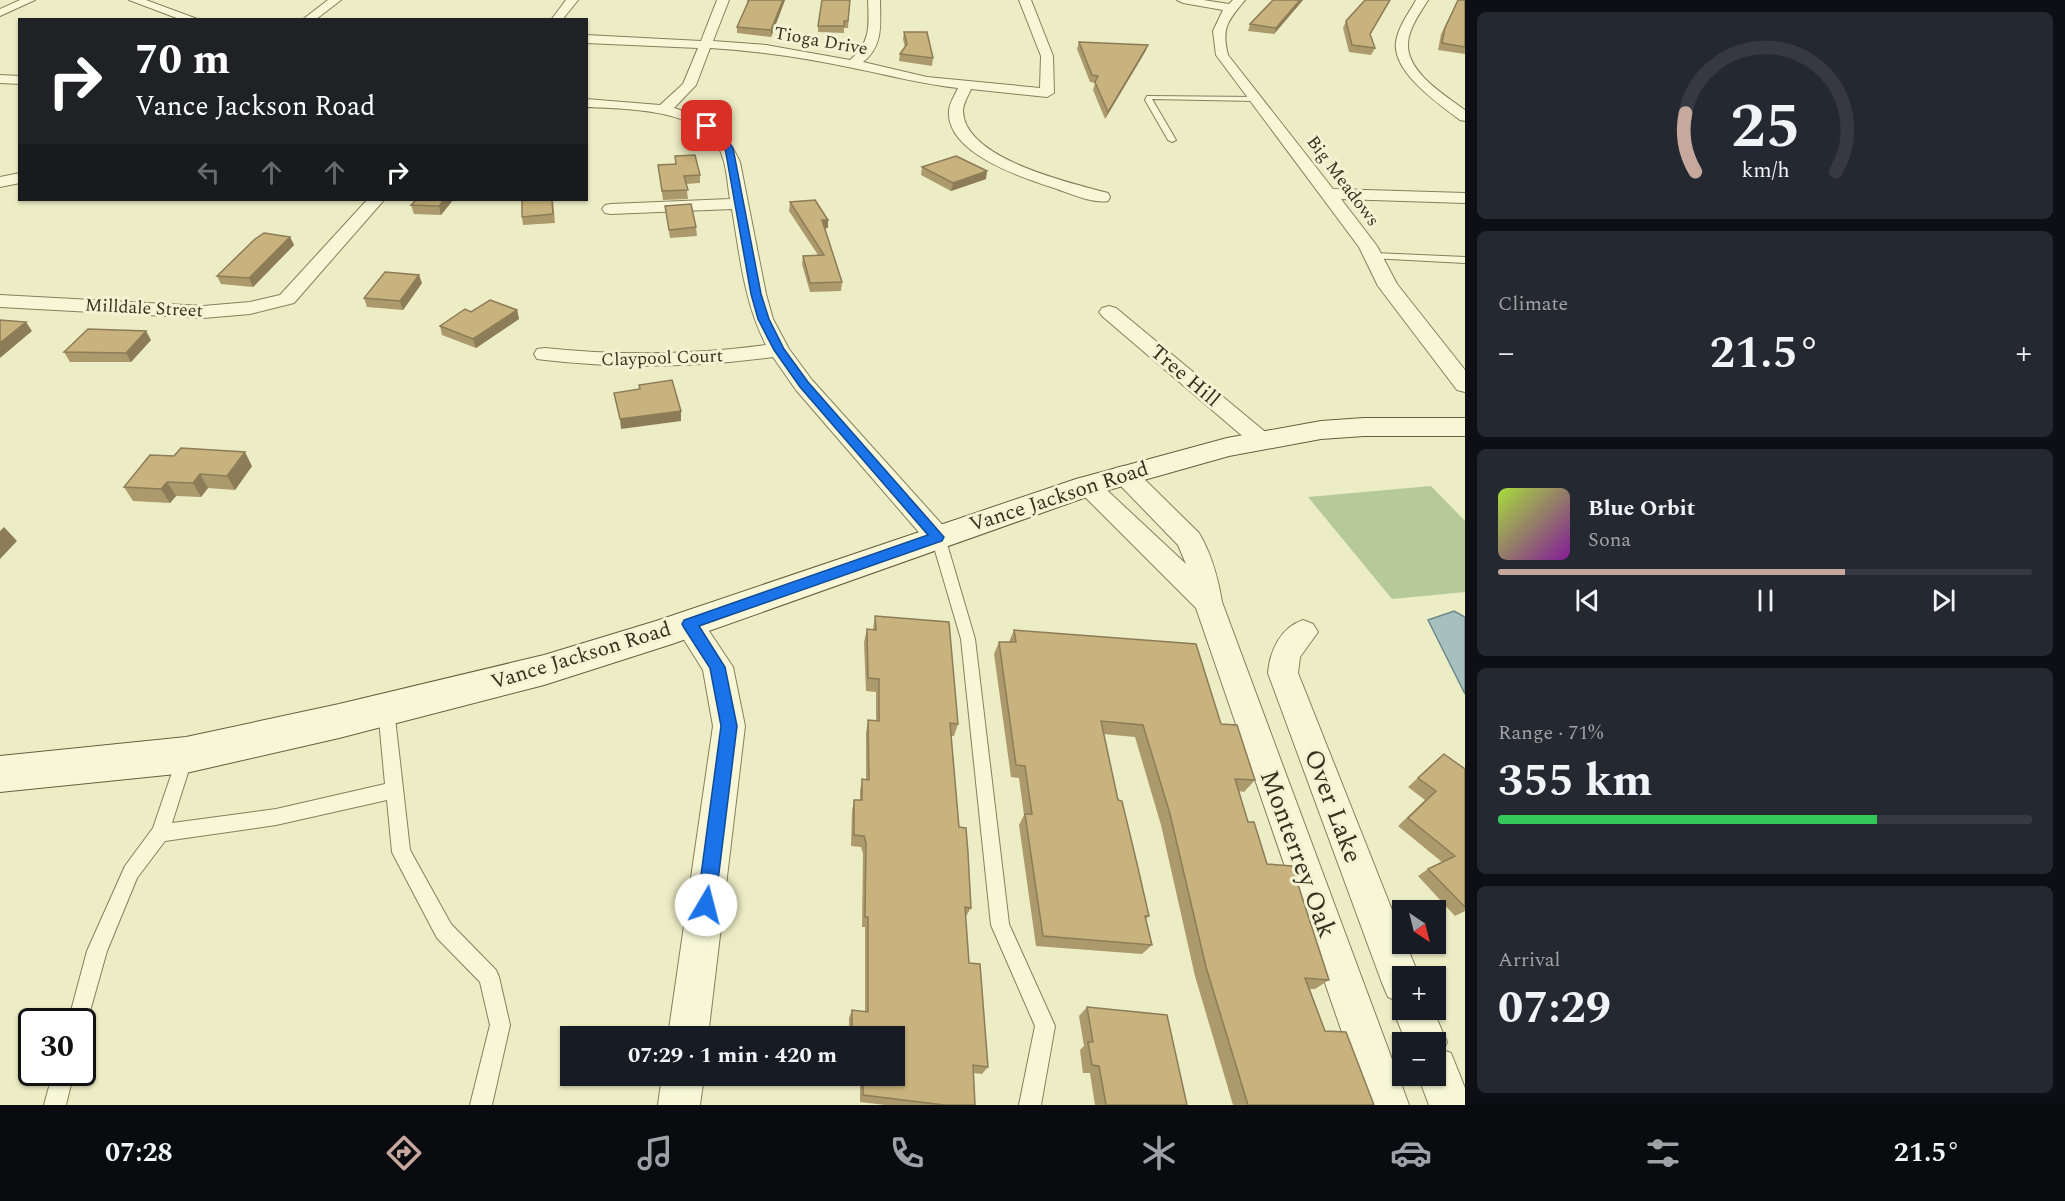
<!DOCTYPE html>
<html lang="en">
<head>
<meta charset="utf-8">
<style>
  :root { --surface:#171b24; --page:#242831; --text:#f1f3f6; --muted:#9ea1a6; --line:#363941; --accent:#c6a89c }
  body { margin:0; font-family:Spectral,serif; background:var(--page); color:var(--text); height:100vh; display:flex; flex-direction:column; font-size:22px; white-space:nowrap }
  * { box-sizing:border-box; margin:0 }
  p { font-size:20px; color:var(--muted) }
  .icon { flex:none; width:33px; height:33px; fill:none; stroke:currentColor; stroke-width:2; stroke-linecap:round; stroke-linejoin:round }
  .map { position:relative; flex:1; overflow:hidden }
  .sheet { display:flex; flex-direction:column; gap:12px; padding:12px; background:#0d0f14; width:600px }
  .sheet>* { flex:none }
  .hud { position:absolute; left:18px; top:18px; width:570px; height:183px; border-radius:0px; box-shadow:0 2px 4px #0004; background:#202124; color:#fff; overflow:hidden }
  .needle { width:39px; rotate:145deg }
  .fabs { position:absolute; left:1392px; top:900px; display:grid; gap:12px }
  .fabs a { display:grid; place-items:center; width:54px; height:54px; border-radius:0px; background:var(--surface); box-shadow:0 2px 4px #0004; font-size:30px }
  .speed { position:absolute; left:18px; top:1008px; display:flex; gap:12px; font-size:30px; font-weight:700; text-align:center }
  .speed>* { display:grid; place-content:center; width:78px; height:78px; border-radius:50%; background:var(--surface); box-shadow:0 2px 4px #0004; line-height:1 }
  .speed .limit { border:3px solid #111; border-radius:9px; background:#fff; color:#111 }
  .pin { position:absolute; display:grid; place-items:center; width:51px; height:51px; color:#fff; margin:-26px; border-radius:12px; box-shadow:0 3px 9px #0006 }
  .me { position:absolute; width:66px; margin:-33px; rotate:8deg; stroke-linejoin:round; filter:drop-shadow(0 0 4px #0008) }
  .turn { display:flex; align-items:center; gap:21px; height:126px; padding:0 18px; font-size:27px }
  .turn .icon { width:78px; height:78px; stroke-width:2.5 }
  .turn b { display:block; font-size:42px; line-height:51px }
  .lanes { display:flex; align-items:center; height:57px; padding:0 18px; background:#0003; justify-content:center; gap:30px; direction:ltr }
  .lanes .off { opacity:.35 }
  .big { font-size:45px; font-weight:700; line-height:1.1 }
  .sheet .widget { flex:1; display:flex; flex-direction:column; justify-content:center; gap:9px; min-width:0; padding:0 21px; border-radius:9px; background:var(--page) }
  .sheet .dial { align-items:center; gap:0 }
  .dial svg { height:156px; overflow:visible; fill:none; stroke:var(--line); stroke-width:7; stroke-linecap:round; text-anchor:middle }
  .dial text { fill:var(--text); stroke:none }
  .song { display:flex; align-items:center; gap:18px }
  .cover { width:72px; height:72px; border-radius:9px; background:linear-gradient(135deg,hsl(80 70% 55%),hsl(290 70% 35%)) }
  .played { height:6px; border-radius:3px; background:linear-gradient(90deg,var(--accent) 65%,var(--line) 65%) }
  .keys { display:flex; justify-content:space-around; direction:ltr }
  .heat { display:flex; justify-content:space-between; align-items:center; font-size:33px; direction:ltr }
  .charge { height:9px; border-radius:4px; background:linear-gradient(90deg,#34c759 71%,var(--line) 0) }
  .trip { position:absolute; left:560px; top:1026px; width:345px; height:60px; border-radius:0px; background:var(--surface); box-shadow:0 2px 4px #0004; font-weight:700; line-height:60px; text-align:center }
  .tab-bar { display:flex; height:96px; justify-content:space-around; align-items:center; background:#090b0e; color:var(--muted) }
  .tab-bar .icon { width:42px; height:42px }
  .tab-bar .current { color:var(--accent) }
  .tab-bar b { font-size:27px; color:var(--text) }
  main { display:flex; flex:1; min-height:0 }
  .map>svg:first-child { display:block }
  .green { fill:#b5c999 }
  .water { fill:#a6bfbf; stroke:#6e8b8d; stroke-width:1.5 }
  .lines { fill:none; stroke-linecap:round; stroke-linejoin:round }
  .lane-casing { stroke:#867f5c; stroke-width:2 }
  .street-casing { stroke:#867f5c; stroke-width:2 }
  .secondary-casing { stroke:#675f3f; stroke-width:2 }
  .lane { fill:#f7f7d8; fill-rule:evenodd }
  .street { fill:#f7f7d8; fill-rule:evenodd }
  .secondary { fill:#f7f7d8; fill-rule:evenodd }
  .wall { fill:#ac996c }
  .shaded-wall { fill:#8c7d58 }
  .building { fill:#c8b27d; stroke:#8c7d58; stroke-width:1.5 }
  .route { fill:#1a73e8; stroke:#114b97; stroke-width:1.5 }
  .labels { text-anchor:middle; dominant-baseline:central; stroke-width:6; stroke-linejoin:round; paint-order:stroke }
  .far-street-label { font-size:18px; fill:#36311f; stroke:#f3f3d4 }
  .street-label { font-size:21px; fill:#36311f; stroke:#f3f3d4 }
  .near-street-label { font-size:26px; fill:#36311f; stroke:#f3f3d4 }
</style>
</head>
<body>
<main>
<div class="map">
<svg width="1465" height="1105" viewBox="0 0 1465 1105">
  <rect width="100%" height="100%" fill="#ececc5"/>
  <path class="green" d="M1431 486 1465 521V592L1392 599 1308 497Z"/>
  <path class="water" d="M1454 611 1465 617V694L1428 620Z"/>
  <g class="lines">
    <g class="lane-casing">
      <path id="lane" d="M1147 96 1255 97 1258 99 1255 101 1152 99 1176 140 1172 142 1168 140 1145 100Z
        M1374 253 1465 257V263L1371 258 1369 256Z
        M938 532 945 537 975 639 1009 924 1055 1026 1041 1105H1019L1035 1026 991 925 961 639 931 537Z
        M386 702 392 704 394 709 410 850 451 924 496 970 499 977 510 1025 492 1105H470L490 1025 480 982 437 938 395 858 392 852 387 800 276 825 165 841 137 878 107 951 85 1029 82 1030V1022H68L87 951 125 866 153 828 179 752 185 750 191 752 193 757 172 823 276 809 385 784 378 709 380 704Z
        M53 1072H74L66 1105H44Z"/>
    </g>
    <g class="street-casing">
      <path id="street" d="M20 0H35L0 16V9Z
        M129 0H146L200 20H182Z
        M328 0H341L315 20H302Z
        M566 0H578L562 20H551Z
        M717 0H729L713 41 766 45 850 60C871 43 869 25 868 0H880C880 24 884 45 863 62L927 77 1040 88 1041 56 1019 0H1031L1053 56 1054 93 1047 97 971 89C968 96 963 104 963 111 964 159 1071 183 1108 193L1110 197 1108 201C1093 204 1069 193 1054 188 1023 178 945 153 949 110 950 102 955 95 958 88 922 84 888 75 853 68 806 58 758 51 710 48L696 85 674 108C708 118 725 129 740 162L766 294 773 319 789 349 812 380 947 530 951 537 947 544 938 547 929 544 796 390 773 357C697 367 622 369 545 360L537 359 534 354 537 349 545 348C619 356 692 355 766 345 744 302 740 257 732 209L611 214 605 213 602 209 605 205 611 204 730 199C727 182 727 161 717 145 693 108 625 109 586 107V99L660 105 683 84 698 48 586 43V35L701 41Z
        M1177 0H1203L1229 4 1233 0H1245C1228 21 1221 27 1228 55L1333 189 1465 193V203L1341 199 1377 246 1397 284 1465 370V392L1457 390 1378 286 1359 247 1216 55 1213 31 1223 10 1183 3Z
        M1416 0H1428C1420 13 1409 28 1408 43 1406 72 1445 95 1465 110V121L1460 120C1439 104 1392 72 1396 42 1398 27 1409 13 1416 0Z
        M0 75 20 76V84L0 83Z
        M20 173V183L0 187V177Z
        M367 200H384L294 303 250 314 203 318 0 307V295L203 306 250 302 280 295Z
        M1109 306 1116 308 1269 435 1273 440 1269 445 1261 448 1253 445 1102 316 1099 312 1102 308Z
        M1124 466 1133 468 1199 533C1212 555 1218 578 1222 602L1409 1105H1367L1196 608 1074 486 1078 480 1087 477 1096 480 1186 564 1178 545 1115 480 1112 474 1115 468Z
        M689 613 699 616 733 667 745 726 708 1036H668L713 726 703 670 674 624 679 616Z
        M1303 620 1313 624 1318 632 1300 657 1298 673 1402 935V944H1406L1419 976H1402V1010H1433L1447 1042 1443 1050 1451 1053 1465 1088V1105H1429L1418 1076H1436V1042H1406L1393 1010 1397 1001 1388 997 1382 983 1268 673C1270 651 1280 628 1303 620Z
        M662 1076H704L700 1105H658Z"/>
    </g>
    <g class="secondary-casing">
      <path id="secondary" d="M1364 418H1465V436H1364L1321 439 1229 456 1098 493 672 644 544 685 339 738 186 773 0 792V756L186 737 339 704 544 655 656 621 1076 479 1227 438 1321 421Z"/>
    </g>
    <use href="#lane" class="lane"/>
    <use href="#street" class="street"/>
    <use href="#secondary" class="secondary"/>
  </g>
  <path class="wall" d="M747 0H785L771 37 737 33V27L747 4Z
    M850 0 848 28H844V33L818 32V26Z
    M1273 0H1303L1274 34 1248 31 1250 24Z
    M1390 0 1370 35 1375 48 1371 55 1349 52 1343 28 1346 21Z
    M1458 0H1465V54L1438 50 1441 34Z
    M904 32 933 58 932 66 899 61 900 54 905 47 903 39Z
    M1079 42 1148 45 1145 52 1105 119 1093 90 1095 83 1090 82 1077 49Z
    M675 156 700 175V183L686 184 688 199 663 200 658 165 675 164Z
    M922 167 986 179 951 191 921 175Z
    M453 200 441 215 414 214 411 205Z
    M522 200H553L555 223 523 225 522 217Z
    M790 202 828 228H825L842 282 841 291 810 292 802 264 803 256 818 255 789 211Z
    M665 206 696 227 697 236 670 238Z
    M290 237 294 245 253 287 221 284 217 276Z
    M422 283 403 310 367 307 364 298Z
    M517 310 519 319 476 348 442 335 440 326Z
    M151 340 131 362H70L64 352Z
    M252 466 235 490 208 488 201 497 176 496 170 503 133 501 124 487Z
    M875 616 958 724 954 736H951L959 827 971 908 965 918 969 963 988 1067 982 1074 973 1073 975 1105H885L860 1102V1076H894V1036H849V1018L852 1010 865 1012V927H862L863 854 861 847 851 846 852 811 854 800H860V791L862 779 866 780V733L868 720 876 721V692L866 691 864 642 867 629H873Z
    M1014 630 1221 724 1255 780 1244 792 1239 791 1248 822 1267 864 1329 980 1315 989H1310L1325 1031 1374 1105H1233L1195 976 1161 825 1135 737 1103 734 1118 800 1149 916 1146 919 1152 945 1142 954 1036 946 1019 825 1024 815 1019 778 1011 777 994 654 999 642H1009Z
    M1444 754 1465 769V911L1455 916 1418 876 1428 869 1442 862 1398 826 1425 800 1408 787Z
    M1087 1007 1187 1105H1095L1090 1073H1083L1080 1050 1084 1046 1079 1016Z"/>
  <path class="shaded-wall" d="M783 0H785L771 37V30Z
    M1300 0H1303L1274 34 1276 28Z
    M1148 45 1145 52 1105 119 1108 112Z
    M987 171 986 179 951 191 953 183Z
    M444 200H453L441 215 439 206Z
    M822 220H828V228L821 229Z
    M290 237 294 245 253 287 249 278Z
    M419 275 422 283 403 310 400 301Z
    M517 310 519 319 476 348 473 339Z
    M26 322 32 331 0 358V343Z
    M146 331 151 340 131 362 126 353Z
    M681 411V421L621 429 620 419Z
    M245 452 252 466 235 490 227 476Z
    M200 474 208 488 201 497 193 483Z
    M167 482 176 496 170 503 161 489Z
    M4 527 17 541 0 559V531Z"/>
  <path class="building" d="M749 0H783L771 30 737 27Z
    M822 0H850L848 21H844V26H818Z
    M1273 0H1300L1276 28 1250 24Z
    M1365 0H1390L1370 34 1375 48 1352 45 1346 21Z
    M1458 0H1465V47L1442 43 1445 28Z
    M904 32H927L933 58 900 54 907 44Z
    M1079 42 1148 45 1108 112 1095 82 1098 76 1092 75Z
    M695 155 700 175 684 176 688 190 662 191 658 165 676 164 675 156Z
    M956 156 987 171 953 183 922 167Z
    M416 200H444L439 206 411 205Z
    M522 200H552L553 214 522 217Z
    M815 200 828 220H822L842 282 810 283 803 256 824 255 790 202Z
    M691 204 696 227 669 230 665 206Z
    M264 233 290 237 249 278 217 276 255 239Z
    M385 272 419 275 400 301 364 298Z
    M490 300 517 310 473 339 440 326 465 309 471 312Z
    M0 320 26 322 0 343Z
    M88 329 146 331 126 353 64 352Z
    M672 380 681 411 620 419 614 393 640 389 639 385Z
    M181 448 245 452 227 476 200 474 193 483 167 482 161 489 124 487 150 455 174 456Z
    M875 616 949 622 958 724 950 723 959 827 966 828 968 853 971 908 965 907 969 963 980 964 988 1067 973 1065 975 1105H944L863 1095V1076H894V1036H852V1010L868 1012V917H865L866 843 864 836 854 835V800H862V779L869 780 868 720 879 721V679L868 678 867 629 876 630Z
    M1014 630 1196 644 1221 724 1237 725 1252 771 1255 780 1235 779 1248 822H1254L1267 864 1292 866 1329 980 1305 978 1325 1031 1346 1032 1374 1105H1248L1206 967 1170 814 1143 725 1101 721 1118 800 1122 801 1138 868 1149 916H1145L1152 945 1043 936 1025 814H1032L1025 766 1016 765 999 642H1016Z
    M1444 754 1465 769V907L1428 869 1455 856 1408 818 1436 791 1418 778Z
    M1087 1007 1167 1015 1187 1105H1106L1099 1066 1092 1065 1088 1042H1093Z"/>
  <path class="route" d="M704 125C717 125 726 138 733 148L761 294 769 319 784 349 808 382 944 537 942 541 699 626 725 667 737 726 715 905 713 912 706 915 699 912 697 905 721 726 710 668 684 628 682 624 684 620 928 535 800 387 774 350 758 319 751 294 725 148 718 138 704 128Z"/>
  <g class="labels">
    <g class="far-street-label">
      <text transform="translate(821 41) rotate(10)">Tioga Drive</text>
      <text transform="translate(1343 181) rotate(53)">Big Meadows</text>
      <text transform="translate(144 308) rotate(3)">Milldale Street</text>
      <text transform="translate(662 358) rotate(-2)">Claypool Court</text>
    </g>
    <g class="street-label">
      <text transform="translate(1185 376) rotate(40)">Tree Hill</text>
      <text transform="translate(1059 497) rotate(-18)">Vance Jackson Road</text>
      <text transform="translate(581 656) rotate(-17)">Vance Jackson Road</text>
    </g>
    <g class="near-street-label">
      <text transform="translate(1333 806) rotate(69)">Over Lake</text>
      <text transform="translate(1298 854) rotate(70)">Monterrey Oak</text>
    </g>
  </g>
</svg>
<div class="fabs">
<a><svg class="needle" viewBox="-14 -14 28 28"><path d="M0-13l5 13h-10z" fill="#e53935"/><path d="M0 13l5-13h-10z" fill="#9ea1a6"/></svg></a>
<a>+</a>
<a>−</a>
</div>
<div class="speed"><div class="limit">30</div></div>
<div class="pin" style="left:707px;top:126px;background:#d93025"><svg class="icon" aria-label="arrive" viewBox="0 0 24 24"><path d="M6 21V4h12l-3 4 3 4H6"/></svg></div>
<svg class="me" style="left:706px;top:905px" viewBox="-20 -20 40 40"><circle r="19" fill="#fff"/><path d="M0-13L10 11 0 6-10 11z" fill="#1a73e8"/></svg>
<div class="trip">07:29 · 1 min · 420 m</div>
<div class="hud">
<div class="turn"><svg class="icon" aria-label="right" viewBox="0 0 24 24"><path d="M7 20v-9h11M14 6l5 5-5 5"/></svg><div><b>70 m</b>Vance Jackson Road</div></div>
<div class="lanes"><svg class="icon off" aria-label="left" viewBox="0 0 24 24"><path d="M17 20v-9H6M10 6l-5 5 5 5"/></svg><svg class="icon off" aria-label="ahead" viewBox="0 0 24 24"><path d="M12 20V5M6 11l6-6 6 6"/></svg><svg class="icon off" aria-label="ahead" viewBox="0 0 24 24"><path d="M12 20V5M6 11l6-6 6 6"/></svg><svg class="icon" aria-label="right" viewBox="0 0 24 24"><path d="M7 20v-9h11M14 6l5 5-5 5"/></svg></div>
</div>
</div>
<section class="sheet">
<div class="widget dial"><svg viewBox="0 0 100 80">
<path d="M14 69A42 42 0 1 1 86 69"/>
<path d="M14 69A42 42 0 0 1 9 39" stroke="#c6a89c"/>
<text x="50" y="56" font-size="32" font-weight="700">25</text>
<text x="50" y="72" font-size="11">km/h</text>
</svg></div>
<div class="widget"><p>Climate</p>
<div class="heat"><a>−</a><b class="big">21.5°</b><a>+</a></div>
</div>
<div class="widget">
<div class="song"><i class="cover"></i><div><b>Blue Orbit</b><p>Sona</p></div></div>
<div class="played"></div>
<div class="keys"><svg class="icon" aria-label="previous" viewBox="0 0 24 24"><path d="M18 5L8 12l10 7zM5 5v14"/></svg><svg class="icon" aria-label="pause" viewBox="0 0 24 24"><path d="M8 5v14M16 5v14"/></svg><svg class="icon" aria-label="next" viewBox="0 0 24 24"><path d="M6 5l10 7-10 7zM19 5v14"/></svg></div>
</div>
<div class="widget"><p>Range · 71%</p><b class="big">355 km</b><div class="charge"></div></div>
<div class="widget"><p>Arrival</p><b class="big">07:29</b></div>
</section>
</main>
<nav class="tab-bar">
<b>07:28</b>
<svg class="icon current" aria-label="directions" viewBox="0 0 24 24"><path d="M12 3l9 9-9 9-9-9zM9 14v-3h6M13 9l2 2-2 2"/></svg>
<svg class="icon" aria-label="music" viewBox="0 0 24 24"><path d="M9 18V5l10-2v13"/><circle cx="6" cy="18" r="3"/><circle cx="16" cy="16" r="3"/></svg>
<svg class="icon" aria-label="phone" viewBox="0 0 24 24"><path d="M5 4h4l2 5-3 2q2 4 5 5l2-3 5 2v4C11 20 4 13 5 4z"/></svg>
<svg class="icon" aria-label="climate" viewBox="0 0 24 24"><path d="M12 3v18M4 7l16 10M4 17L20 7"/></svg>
<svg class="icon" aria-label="car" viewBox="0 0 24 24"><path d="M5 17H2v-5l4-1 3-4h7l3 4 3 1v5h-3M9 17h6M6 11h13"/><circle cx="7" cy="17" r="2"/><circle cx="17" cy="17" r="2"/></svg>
<svg class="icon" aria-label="filters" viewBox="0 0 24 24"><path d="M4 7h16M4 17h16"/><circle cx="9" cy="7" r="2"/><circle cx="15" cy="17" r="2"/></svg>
<b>21.5°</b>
</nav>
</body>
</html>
